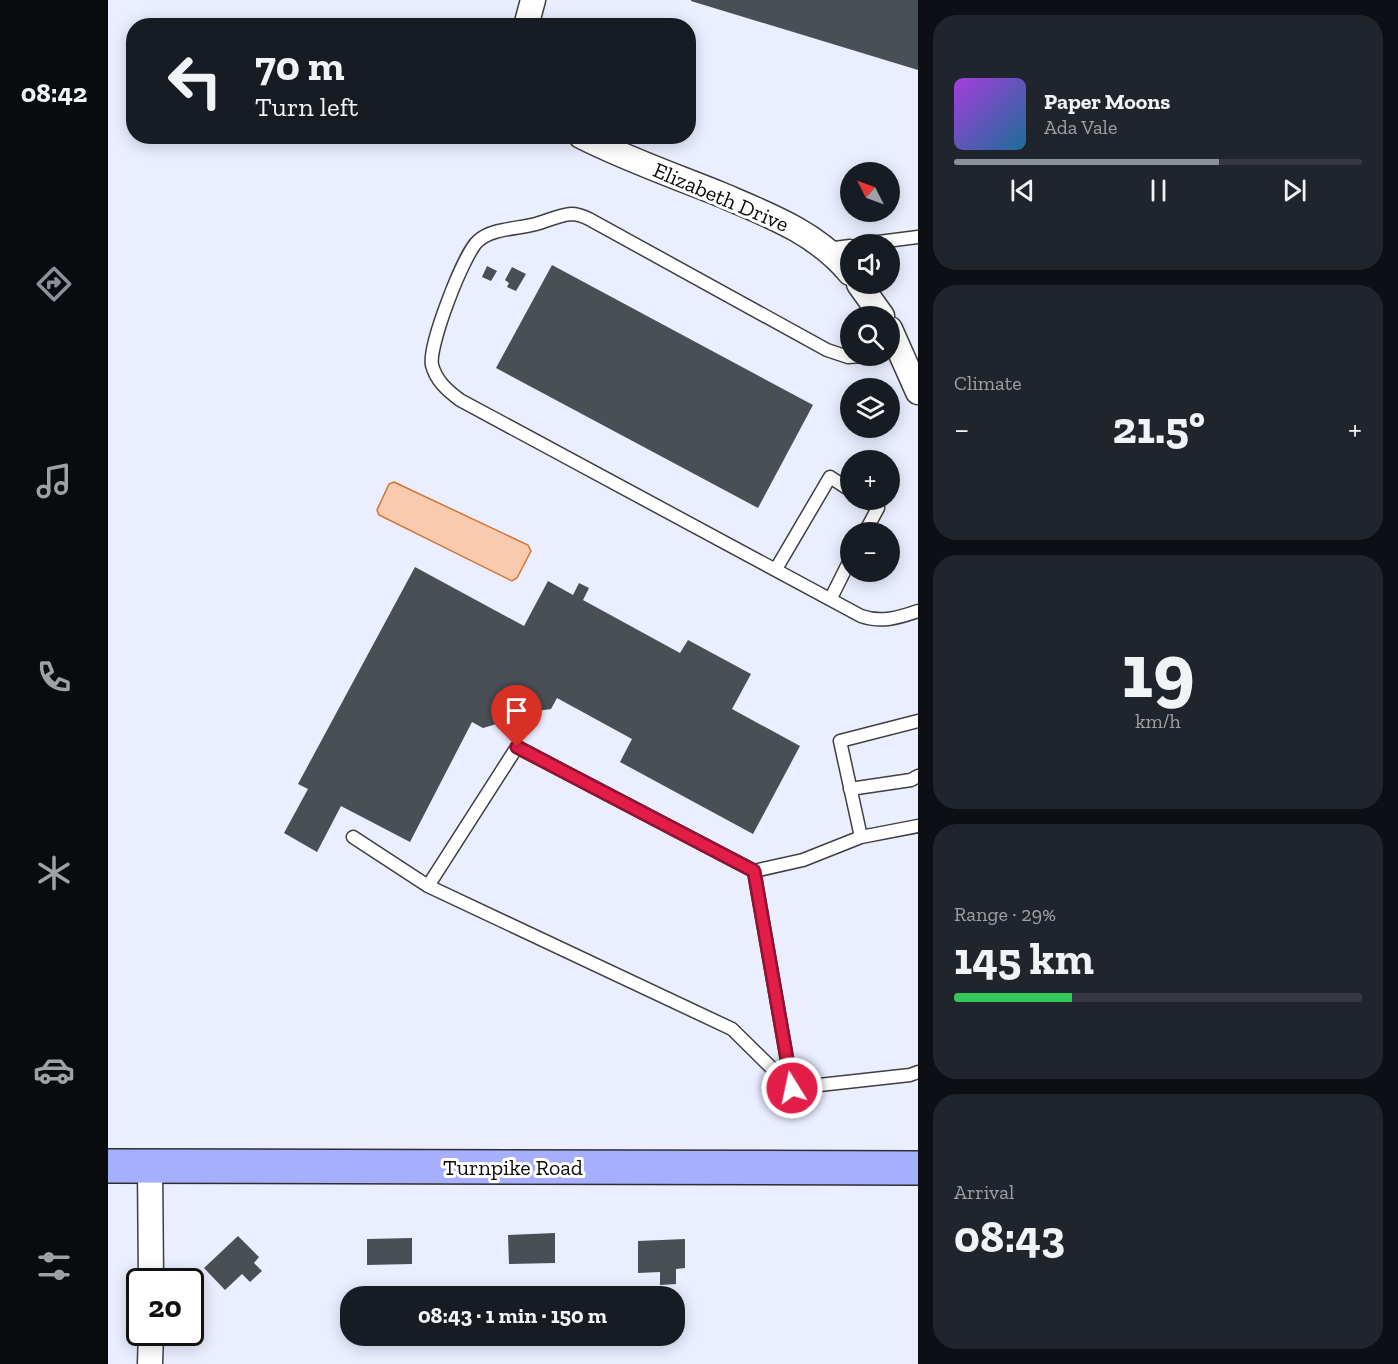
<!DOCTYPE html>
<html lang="en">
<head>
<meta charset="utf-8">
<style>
  :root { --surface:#171b24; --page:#20242c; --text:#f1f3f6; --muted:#9ea1a6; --line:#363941; --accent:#8c9099 }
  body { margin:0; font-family:"Zilla Slab",serif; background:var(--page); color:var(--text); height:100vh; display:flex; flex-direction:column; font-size:22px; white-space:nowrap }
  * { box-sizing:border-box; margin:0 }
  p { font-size:20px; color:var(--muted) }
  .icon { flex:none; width:33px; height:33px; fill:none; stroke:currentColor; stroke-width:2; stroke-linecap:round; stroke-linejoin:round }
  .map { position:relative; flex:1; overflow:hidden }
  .side { display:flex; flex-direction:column; gap:15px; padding:15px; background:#0d0f14; width:480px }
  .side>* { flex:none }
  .banner { position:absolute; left:18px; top:18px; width:570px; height:126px; border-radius:24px; box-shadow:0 3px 15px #0003; background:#171b24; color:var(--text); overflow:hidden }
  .needle { width:39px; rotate:312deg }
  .controls { position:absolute; left:732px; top:162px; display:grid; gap:12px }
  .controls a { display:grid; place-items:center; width:60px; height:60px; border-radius:50%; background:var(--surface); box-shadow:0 3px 15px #0003; font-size:30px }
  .speed { position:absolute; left:18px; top:1268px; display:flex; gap:12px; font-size:30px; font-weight:700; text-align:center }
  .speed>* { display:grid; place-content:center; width:78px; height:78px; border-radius:50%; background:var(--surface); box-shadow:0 3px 15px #0003; line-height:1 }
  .speed .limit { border:3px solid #111; border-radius:9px; background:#fff; color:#111 }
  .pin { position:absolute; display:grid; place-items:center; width:51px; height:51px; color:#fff; margin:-62px -26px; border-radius:50% 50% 50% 0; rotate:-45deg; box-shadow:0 0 6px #0007 }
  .pin .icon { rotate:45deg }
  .me { position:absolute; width:66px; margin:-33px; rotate:350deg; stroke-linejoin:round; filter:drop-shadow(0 0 4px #0008) }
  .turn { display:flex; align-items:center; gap:21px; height:126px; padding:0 30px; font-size:27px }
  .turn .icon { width:78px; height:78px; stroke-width:2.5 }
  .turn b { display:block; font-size:42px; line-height:51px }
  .big { font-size:45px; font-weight:700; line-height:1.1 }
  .side .tile { flex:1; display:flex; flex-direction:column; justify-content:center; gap:9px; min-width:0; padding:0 21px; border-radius:24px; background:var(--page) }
  .side .dial { align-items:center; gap:0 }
  .dial b { font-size:78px; line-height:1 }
  .song { display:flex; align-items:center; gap:18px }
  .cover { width:72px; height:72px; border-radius:9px; background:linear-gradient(135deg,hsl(280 70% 55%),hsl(200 70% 35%)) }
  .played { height:6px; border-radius:3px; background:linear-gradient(90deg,var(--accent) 65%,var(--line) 65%) }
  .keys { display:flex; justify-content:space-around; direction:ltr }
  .heat { display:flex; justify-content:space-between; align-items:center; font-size:33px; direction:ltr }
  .charge { height:9px; border-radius:4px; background:linear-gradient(90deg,#34c759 29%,var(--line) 0) }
  .trip { position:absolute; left:232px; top:1286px; width:345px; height:60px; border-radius:24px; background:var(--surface); box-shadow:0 3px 15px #0003; font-weight:700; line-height:60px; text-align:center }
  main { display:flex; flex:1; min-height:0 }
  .dock { display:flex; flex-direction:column; width:108px; justify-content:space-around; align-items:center; background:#090b0e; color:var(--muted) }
  .dock .icon { width:42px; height:42px }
  .dock .selected { color:var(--accent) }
  .dock b { font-size:27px; color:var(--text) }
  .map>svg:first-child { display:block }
  .water { fill:#f9caad; stroke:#d37430; stroke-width:1.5 }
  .building { fill:#484f55 }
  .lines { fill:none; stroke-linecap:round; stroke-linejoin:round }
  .lane-casing { stroke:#3f3f3f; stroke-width:15 }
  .street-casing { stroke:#3f3f3f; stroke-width:27 }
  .secondary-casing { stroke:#2e2e2e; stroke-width:36 }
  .lane { stroke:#fff; stroke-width:12 }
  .street { stroke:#fff; stroke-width:24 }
  .secondary { stroke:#a5aeff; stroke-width:33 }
  .route-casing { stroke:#92132f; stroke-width:15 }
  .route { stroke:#e11d48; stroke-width:10 }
  .labels { text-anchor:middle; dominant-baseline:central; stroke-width:6; stroke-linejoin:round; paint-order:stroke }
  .street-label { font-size:22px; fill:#0c0c0c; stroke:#fff }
</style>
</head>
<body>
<main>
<nav class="dock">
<b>08:42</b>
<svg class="icon selected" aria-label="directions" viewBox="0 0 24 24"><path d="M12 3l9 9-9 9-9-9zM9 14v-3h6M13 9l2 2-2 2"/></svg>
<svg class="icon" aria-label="music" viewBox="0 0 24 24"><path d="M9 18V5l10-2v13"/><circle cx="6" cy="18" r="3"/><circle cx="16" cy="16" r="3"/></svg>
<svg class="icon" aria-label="phone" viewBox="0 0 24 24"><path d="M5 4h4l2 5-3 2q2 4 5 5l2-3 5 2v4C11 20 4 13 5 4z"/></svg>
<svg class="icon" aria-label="climate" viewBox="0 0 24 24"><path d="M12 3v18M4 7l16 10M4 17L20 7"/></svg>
<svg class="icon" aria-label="car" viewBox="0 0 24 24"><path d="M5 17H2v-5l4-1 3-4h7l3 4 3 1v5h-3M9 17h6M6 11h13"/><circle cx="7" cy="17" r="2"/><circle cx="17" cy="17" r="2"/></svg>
<svg class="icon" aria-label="filters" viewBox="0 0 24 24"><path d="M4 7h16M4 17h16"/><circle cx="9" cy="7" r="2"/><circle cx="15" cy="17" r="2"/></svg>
</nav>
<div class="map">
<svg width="810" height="1364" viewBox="0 0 810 1364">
  <rect width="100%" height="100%" fill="#eaeeff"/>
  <path class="water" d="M286 482 420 545 423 551 409 578 404 581 271 515 269 510 281 484Z"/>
  <path class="building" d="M583 0H810V70L583 1Z
    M444 265 705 405 650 508 388 368Z
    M379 266 389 271 383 281 374 277Z
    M404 267 418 274 408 291 399 287 401 283 397 280Z
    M307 567 416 626 440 581 465 595 471 583 481 588 475 600 572 653 580 640 643 674 624 709 692 746 645 834 512 762 524 739 449 698 443 709 422 712 414 707 399 711 392 723 375 728 364 722 302 842 233 806 209 852 176 833 200 789 190 784Z
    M447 1233V1263L401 1264 400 1235Z
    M130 1236 151 1257 146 1263 154 1271 142 1282 134 1274 117 1290 96 1268Z
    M304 1238V1264L259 1265V1239Z
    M577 1239V1268L568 1269V1284L552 1285V1272L530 1273V1241Z"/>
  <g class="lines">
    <g class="lane-casing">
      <path id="lane" d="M755 244 810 237
        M720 249 742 246
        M755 356 740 357 719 350 481 219C475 216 470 214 463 214 451 215 439 221 428 224 410 229 384 228 370 241 356 253 320 346 324 365 328 381 340 391 352 400L753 616C773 623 790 618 810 611
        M757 500 770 508 757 532
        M668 569 722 477 742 490
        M723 598 742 560
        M810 721 732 741 753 837 810 826
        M742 789 803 780 810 776
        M245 837 320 886
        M753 837 695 860 646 871 409 747 320 886 624 1029 684 1088 802 1075 810 1072
        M646 871 684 1088"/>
    </g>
    <g class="street-casing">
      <path id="street" d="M418 26 425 0
        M473 136C518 159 567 176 614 195 661 215 709 233 742 273
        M751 284 774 316
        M782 329 810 392
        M42 1166 43 1281
        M42 1364 43 1332"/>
    </g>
    <g class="secondary-casing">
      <path id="secondary" d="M0 1166 810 1168"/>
    </g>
    <use href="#lane" class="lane"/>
    <use href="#street" class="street"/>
    <use href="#secondary" class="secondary"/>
  </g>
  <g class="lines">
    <g class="route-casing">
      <path id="route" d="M409 747 646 871 684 1088"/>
    </g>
    <use href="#route" class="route"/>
  </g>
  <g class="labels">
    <g class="street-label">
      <text transform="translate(613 197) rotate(23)">Elizabeth Drive</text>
      <text x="405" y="1167">Turnpike Road</text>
    </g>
  </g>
</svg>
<div class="controls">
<a><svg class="needle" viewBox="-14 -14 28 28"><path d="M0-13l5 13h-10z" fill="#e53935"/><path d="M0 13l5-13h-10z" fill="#9ea1a6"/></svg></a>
<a><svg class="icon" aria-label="sound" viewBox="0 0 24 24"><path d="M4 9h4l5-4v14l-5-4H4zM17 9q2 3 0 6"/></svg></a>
<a><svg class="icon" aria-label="search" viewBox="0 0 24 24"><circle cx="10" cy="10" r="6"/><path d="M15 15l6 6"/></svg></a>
<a><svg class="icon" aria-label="layers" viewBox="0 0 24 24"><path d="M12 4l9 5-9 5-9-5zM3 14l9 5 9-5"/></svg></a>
<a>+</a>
<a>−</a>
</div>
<div class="speed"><div class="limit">20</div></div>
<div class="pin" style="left:409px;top:747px;background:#d93025"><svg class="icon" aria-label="arrive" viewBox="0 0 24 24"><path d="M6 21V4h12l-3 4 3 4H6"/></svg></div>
<svg class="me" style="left:684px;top:1088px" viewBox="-20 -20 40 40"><circle r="17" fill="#e11d48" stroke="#fff" stroke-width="3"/><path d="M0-11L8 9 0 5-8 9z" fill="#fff"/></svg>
<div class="trip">08:43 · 1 min · 150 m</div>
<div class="banner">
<div class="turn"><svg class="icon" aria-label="left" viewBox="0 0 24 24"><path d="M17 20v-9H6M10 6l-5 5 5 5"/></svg><div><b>70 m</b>Turn left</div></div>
</div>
</div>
<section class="side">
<div class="tile">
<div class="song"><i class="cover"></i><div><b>Paper Moons</b><p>Ada Vale</p></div></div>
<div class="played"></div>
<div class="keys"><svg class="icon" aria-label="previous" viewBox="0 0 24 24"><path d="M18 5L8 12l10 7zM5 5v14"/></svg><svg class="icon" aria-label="pause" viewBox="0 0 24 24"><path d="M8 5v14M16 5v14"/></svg><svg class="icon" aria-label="next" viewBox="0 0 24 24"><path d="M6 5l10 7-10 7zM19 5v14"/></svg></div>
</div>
<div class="tile"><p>Climate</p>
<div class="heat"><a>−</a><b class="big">21.5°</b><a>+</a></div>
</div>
<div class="tile dial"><b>19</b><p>km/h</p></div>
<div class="tile"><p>Range · 29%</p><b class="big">145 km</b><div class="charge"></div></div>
<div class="tile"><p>Arrival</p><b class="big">08:43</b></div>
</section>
</main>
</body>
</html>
